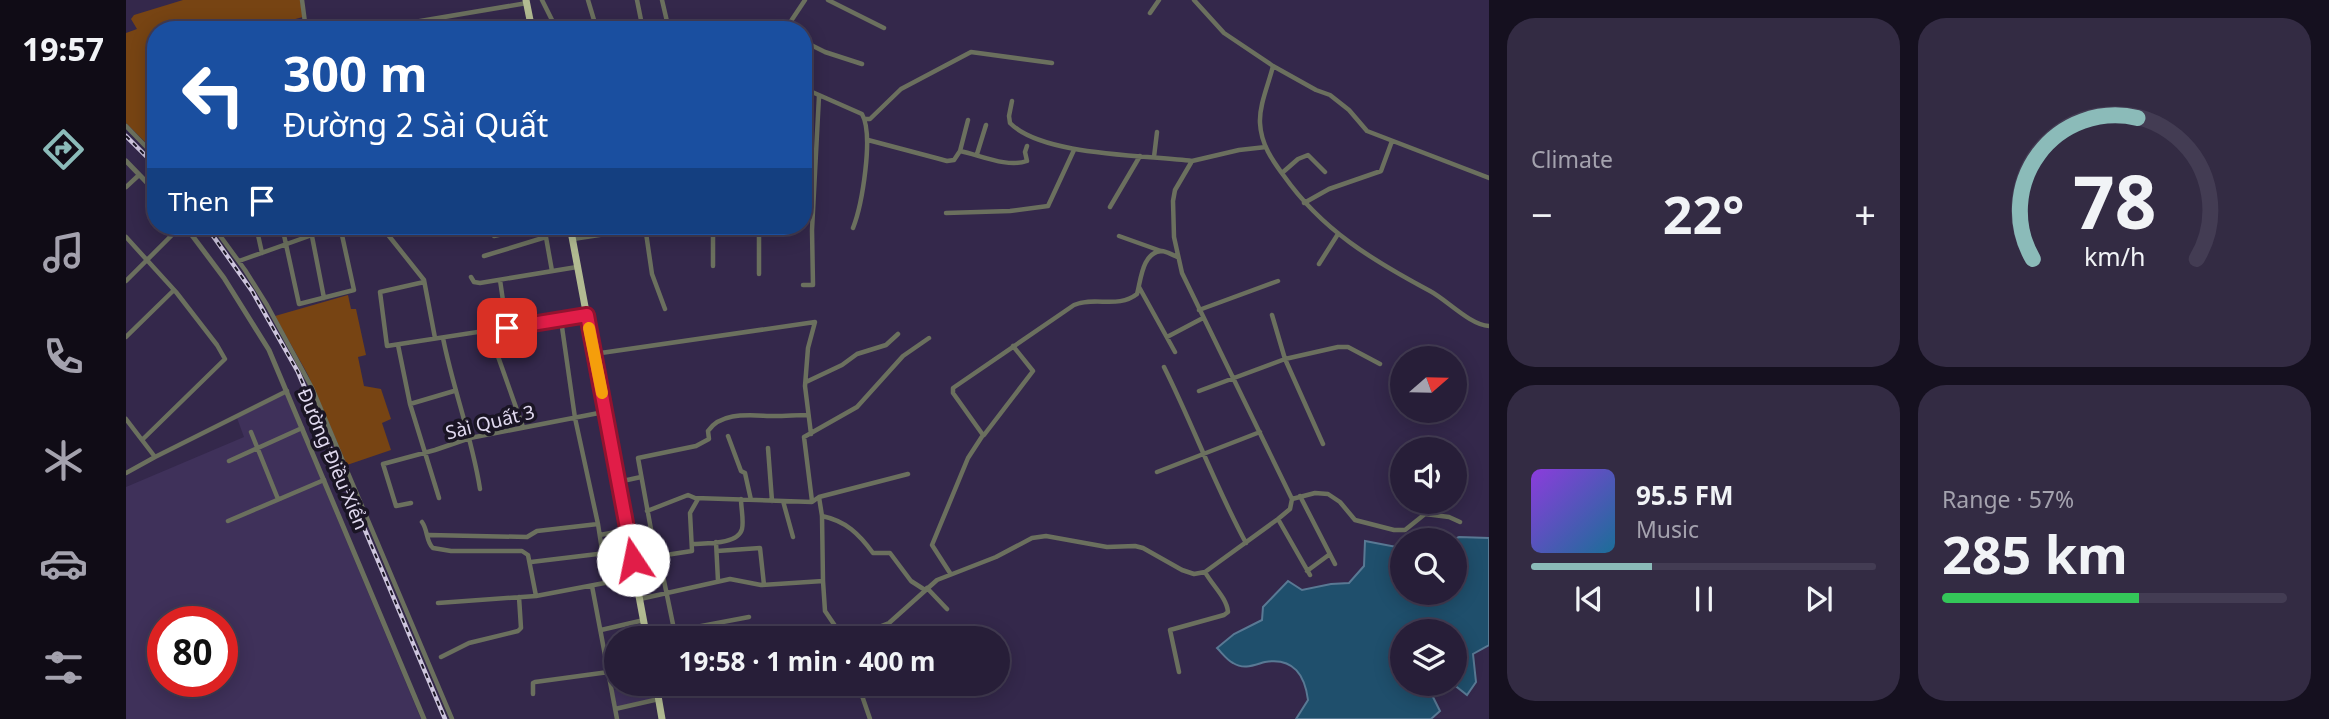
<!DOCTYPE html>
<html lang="en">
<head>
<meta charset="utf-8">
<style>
  :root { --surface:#271e38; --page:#332b43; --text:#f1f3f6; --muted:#a4a2ae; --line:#433c53; --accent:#8bbbb9 }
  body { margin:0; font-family:"Noto Sans",sans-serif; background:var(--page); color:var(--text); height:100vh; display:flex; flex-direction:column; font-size:26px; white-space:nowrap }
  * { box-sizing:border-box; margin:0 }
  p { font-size:23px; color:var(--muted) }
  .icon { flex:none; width:38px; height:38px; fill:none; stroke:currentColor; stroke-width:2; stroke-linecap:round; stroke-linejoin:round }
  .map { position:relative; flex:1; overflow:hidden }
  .side { display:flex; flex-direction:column; gap:18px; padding:18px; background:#15101f; width:840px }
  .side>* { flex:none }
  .guide { position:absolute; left:21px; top:21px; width:665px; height:214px; border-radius:28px; box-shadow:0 4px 18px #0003,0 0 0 2px var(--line); background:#1a4fa0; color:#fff; overflow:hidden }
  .needle { width:46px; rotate:70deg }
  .buttons { position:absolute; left:1264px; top:346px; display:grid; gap:14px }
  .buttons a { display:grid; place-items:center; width:77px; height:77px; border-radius:50%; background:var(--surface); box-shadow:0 4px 18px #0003,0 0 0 2px var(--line); font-size:35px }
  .speed { position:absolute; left:21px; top:606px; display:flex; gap:14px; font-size:35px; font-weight:700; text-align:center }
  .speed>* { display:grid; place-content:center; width:91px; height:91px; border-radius:50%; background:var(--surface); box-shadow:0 4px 18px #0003,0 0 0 2px var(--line); line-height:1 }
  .speed .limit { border:10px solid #d22; background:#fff; color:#111 }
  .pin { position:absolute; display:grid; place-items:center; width:60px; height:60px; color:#fff; margin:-30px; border-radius:14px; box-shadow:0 4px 10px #0006 }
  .me { position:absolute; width:77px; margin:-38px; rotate:349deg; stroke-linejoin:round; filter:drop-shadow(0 0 5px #0008) }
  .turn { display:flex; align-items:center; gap:24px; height:147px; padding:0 21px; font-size:32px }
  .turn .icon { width:91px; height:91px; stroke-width:2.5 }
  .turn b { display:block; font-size:49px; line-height:60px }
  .then { display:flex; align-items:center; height:66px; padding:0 21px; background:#0003; gap:14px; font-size:26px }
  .big { font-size:52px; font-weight:700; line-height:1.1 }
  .side .tile { flex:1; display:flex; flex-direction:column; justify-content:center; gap:10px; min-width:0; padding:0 24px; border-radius:28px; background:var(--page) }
  .side .dial { align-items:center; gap:0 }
  .dial svg { height:182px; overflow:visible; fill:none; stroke:var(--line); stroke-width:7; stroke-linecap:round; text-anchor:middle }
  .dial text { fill:var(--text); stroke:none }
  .song { display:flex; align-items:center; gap:21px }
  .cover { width:84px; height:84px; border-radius:10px; background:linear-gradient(135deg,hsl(270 70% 55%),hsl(200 70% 35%)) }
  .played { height:7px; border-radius:4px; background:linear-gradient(90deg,var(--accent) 35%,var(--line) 35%) }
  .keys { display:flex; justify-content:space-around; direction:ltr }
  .heat { display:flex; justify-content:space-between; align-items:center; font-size:38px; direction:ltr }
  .charge { height:10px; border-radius:5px; background:linear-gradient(90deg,#34c759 57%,var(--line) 0) }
  .side .tiles { flex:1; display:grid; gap:18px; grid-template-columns:repeat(2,1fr) }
  .trip { position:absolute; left:478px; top:626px; width:406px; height:70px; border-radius:35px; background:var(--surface); box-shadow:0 4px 18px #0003,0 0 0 2px var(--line); font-weight:700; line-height:70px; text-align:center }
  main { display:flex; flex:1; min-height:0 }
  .menu { display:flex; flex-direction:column; width:126px; justify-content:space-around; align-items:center; background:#100c16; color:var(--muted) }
  .menu .icon { width:49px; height:49px }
  .menu .active { color:var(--accent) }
  .menu b { font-size:32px; color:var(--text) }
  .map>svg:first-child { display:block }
  .built { fill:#3f315a; fill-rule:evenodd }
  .green { fill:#774413 }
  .water { fill:#1f4f6c; stroke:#597994; stroke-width:2 }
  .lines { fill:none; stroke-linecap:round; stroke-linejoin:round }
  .minor { stroke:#6b705e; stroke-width:4.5 }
  .tertiary { stroke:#6b705e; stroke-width:5 }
  .trunk { stroke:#b2bb92; stroke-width:7 }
  .rail-casing { stroke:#cdc5dd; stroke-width:4.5 }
  .rail { stroke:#1a1524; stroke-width:2; stroke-dasharray:5; stroke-linecap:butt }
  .route-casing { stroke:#92132f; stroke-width:18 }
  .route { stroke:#e11d48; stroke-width:12 }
  .slow { stroke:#f59e0b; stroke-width:12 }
  .labels { text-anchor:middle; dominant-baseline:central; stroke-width:7; stroke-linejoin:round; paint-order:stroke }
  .street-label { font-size:19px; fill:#e1daf0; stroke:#1a1524 }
</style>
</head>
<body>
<main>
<nav class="menu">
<b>19:57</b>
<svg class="icon active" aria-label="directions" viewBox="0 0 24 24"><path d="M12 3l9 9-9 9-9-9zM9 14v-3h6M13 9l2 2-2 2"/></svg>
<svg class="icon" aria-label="music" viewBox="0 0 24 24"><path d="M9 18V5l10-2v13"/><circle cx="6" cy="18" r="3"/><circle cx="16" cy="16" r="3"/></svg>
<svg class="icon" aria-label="phone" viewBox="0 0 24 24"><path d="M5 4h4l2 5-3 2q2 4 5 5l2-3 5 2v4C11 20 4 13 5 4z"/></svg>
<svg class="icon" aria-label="climate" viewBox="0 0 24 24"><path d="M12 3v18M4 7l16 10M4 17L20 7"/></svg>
<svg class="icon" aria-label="car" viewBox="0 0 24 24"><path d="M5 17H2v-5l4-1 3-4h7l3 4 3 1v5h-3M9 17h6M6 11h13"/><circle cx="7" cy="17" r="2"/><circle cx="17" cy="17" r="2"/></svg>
<svg class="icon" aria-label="filters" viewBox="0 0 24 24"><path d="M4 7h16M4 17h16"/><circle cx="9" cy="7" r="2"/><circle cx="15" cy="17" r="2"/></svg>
</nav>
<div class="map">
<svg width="1363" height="719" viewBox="0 0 1363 719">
  <rect width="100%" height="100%" fill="#34284b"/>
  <path class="built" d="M159 394 295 719H0V487L118 437 111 418ZM37 621H96V681H37Z
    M518 684H526L529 698 491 707 487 690Z"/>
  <path class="green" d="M57 0H174L177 17 127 30H30V139L20 143 0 123V33L11 29 5 19 8 15Z
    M222 295 225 309H230L240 355 232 357 238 386 255 389 265 419 256 423 265 450 221 465 182 375 149 316Z"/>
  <path class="water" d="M1333 537 1363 538V645L1347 654 1350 682 1341 695 1327 684 1328 632H1276V684H1314L1306 695 1314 711 1305 719H1170L1182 700C1179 676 1168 657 1139 662 1128 665 1118 670 1107 663 1101 660 1096 653 1091 648L1108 634 1136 620 1137 607 1162 581 1176 590 1205 584 1223 583 1238 566 1239 541 1276 548V593H1328V541H1324Z"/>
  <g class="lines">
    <path class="minor" d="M176 0 180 30
      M416 0 431 30
      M462 0 471 30
      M511 0 517 30
      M536 0 543 30
      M702 0 758 28
      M1068 0 1098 33 1147 66 1190 90 1204 95 1223 110 1241 131 1363 178
      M1024 13 1033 0
      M600 27 611 30
      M241 30 401 3
      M659 30 679 0
      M677 41 699 52 736 64
      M1147 66C1143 83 1133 105 1134 123 1135 144 1146 160 1158 176 1196 230 1246 260 1304 291 1321 300 1344 325 1363 326
      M677 88 736 114C748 135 736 205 727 228
      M886 101 883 116 884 123C916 156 1019 155 1066 161
      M739 119H744L775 89 845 52 926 63
      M0 126 30 157
      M742 140 810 158 821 161 828 160 834 151 842 120
      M834 151C854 155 881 168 901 161L899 152 901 146
      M851 154 860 125
      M1028 157 1031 132
      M1156 173 1172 159 1182 155 1199 172
      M0 187 13 175
      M1178 203 1203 189 1255 171 1266 141
      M984 207 1014 156
      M820 213 884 211 922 206 948 150
      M87 226 119 270 141 305 186 388 326 719
      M130 226 136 253
      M156 226 173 304 228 290 214 226
      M184 226 198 298
      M255 226 298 280 309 338
      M418 226 426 271
      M519 226 526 274 539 309
      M368 236 413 226
      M993 236 1035 251
      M0 237 50 292 91 345 99 359 16 440
      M447 239 519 228
      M358 256 420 237
      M113 261 186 235 205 226
      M1193 264 1212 234
      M587 266V226
      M633 274V226
      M345 277 348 282 354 283 451 267
      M374 280 381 328
      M0 281 55 226
      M298 282 254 292 261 346 461 315
      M677 285H687L686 230 693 96
      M1013 287 1049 352
      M1073 310 1152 281
      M1146 315 1159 359 1197 444
      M435 320 449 418 472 524 481 583
      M365 331 369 348 397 427
      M0 337 48 290
      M1041 337 1077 318
      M317 338C327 389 346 437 354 489
      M272 345 284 404 313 498
      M468 354 689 322 682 348 679 386 685 434
      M1038 367C1067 425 1089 486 1120 543
      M680 382 716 365 731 354 760 345 772 334
      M1073 391 1159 359 1212 347H1222L1254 364
      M284 404 328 391
      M0 419 29 457 161 391
      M125 432 152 499
      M858 435 907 371 887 346
      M602 436 615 471 619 473 625 500
      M642 448 646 501
      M103 461 176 428
      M1031 472 1134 432
      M0 473 29 457
      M492 482 515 477
      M1174 496 1209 564
      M693 497 696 516 697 581
      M1166 499 1189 493 1202 494 1214 502 1229 520 1268 530H1279L1299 514 1323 517 1334 522
      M657 501 667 537
      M686 501 678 437 731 407 777 356 803 338
      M285 503 270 506 257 464 309 450 344 438 478 412
      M521 511 562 495 569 498 686 502 693 497 782 474
      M696 516C720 521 733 534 747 553H764L785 581 799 590
      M1152 519 1184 575
      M102 521 198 480
      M296 522C302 530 300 542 307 548L325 551H396L402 555 410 596
      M303 535 401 537 411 531 472 524
      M474 535 500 530
      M590 542 592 581
      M567 544C579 543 612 545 616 529 618 521 615 508 615 499
      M591 551 634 548 638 585
      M507 560 566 551 564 513 572 499
      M405 562 505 550
      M1181 571 1204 554
      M824 573 806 545 842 458 857 435 827 393V388L948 305C969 296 992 309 1011 294 1015 280 1016 252 1036 251 1040 251 1048 256 1052 257
      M466 586 491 719
      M801 588 821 609
      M514 599 604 579 635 585 697 581 699 611 718 639
      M312 603 410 596 510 577
      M571 627 573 639
      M475 630 518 620
      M549 631 623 617
      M550 639 536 571 530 557 512 458 570 446 583 439 582 431C596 410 628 416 649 416 660 416 671 415 682 415
      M722 639 763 623 811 580 870 557 906 538 920 536 981 547 1009 546 1017 548 1056 570 1068 574 1079 572 1152 519 1164 509 1166 499 1056 273 1048 237 1047 201 1049 190 1066 161 1113 150 1140 147
      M480 651 490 649
      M315 657 343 643 392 631 395 628 393 597
      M1053 672 1044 630 1098 615 1102 612C1101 598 1086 585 1079 572
      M732 684 744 719
      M407 694V683L409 682 490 671
      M489 709 533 699"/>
    <path class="tertiary" d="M0 161 30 192
      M59 226 98 278 143 350 298 719"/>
    <path class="trunk" d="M400 0 406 30
      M444 226 521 639
      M530 684 536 719"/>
    <g class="rail-casing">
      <path id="rail" d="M0 136 30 166
        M80 226 126 291 172 372 319 719"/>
    </g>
    <use href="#rail" class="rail"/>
  </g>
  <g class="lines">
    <g class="route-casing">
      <path id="route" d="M381 328 461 315 507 560"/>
    </g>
    <use href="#route" class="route"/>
    <path class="slow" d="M463 328 476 393"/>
  </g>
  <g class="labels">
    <g class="street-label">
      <text transform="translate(364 422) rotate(-14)">Sài Quất 3</text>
      <text transform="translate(207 459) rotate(67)">Đường Điều Xiển</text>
    </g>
  </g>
</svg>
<div class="buttons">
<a><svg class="needle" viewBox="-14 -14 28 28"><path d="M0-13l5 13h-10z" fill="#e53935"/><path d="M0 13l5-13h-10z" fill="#a4a2ae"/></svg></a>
<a><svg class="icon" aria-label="sound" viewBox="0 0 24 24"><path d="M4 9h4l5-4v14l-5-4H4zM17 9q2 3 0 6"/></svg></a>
<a><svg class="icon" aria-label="search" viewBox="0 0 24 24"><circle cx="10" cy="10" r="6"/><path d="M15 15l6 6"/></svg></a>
<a><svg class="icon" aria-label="layers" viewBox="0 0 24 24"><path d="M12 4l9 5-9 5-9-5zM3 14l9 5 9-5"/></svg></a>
</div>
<div class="speed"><div class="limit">80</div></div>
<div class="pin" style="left:381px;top:328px;background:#d93025"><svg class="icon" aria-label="arrive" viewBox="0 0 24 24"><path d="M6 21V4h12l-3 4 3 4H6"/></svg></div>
<svg class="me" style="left:507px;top:560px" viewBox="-20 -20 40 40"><circle r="19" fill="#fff"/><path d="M0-13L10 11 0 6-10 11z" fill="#e11d48"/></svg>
<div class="trip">19:58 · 1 min · 400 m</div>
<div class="guide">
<div class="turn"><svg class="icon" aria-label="left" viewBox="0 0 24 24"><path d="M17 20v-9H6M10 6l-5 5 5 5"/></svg><div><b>300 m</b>Đường 2 Sài Quất</div></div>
<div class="then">Then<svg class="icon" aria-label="arrive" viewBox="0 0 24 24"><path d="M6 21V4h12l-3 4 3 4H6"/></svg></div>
</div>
</div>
<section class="side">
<div class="tiles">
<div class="tile"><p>Climate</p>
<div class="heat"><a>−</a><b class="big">22°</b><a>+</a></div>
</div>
<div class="tile dial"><svg viewBox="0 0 100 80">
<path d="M14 69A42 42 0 1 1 86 69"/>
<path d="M14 69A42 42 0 0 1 60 7" stroke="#8bbbb9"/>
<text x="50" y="56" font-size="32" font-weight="700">78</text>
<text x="50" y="72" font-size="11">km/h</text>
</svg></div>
<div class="tile">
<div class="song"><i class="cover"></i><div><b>95.5 FM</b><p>Music</p></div></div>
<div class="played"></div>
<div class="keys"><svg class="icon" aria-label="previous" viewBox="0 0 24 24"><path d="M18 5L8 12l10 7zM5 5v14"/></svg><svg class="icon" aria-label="pause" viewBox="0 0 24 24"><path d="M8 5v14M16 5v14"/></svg><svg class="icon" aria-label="next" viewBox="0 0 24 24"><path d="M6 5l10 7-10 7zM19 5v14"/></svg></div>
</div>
<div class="tile"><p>Range · 57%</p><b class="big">285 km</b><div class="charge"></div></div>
</div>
</section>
</main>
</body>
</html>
